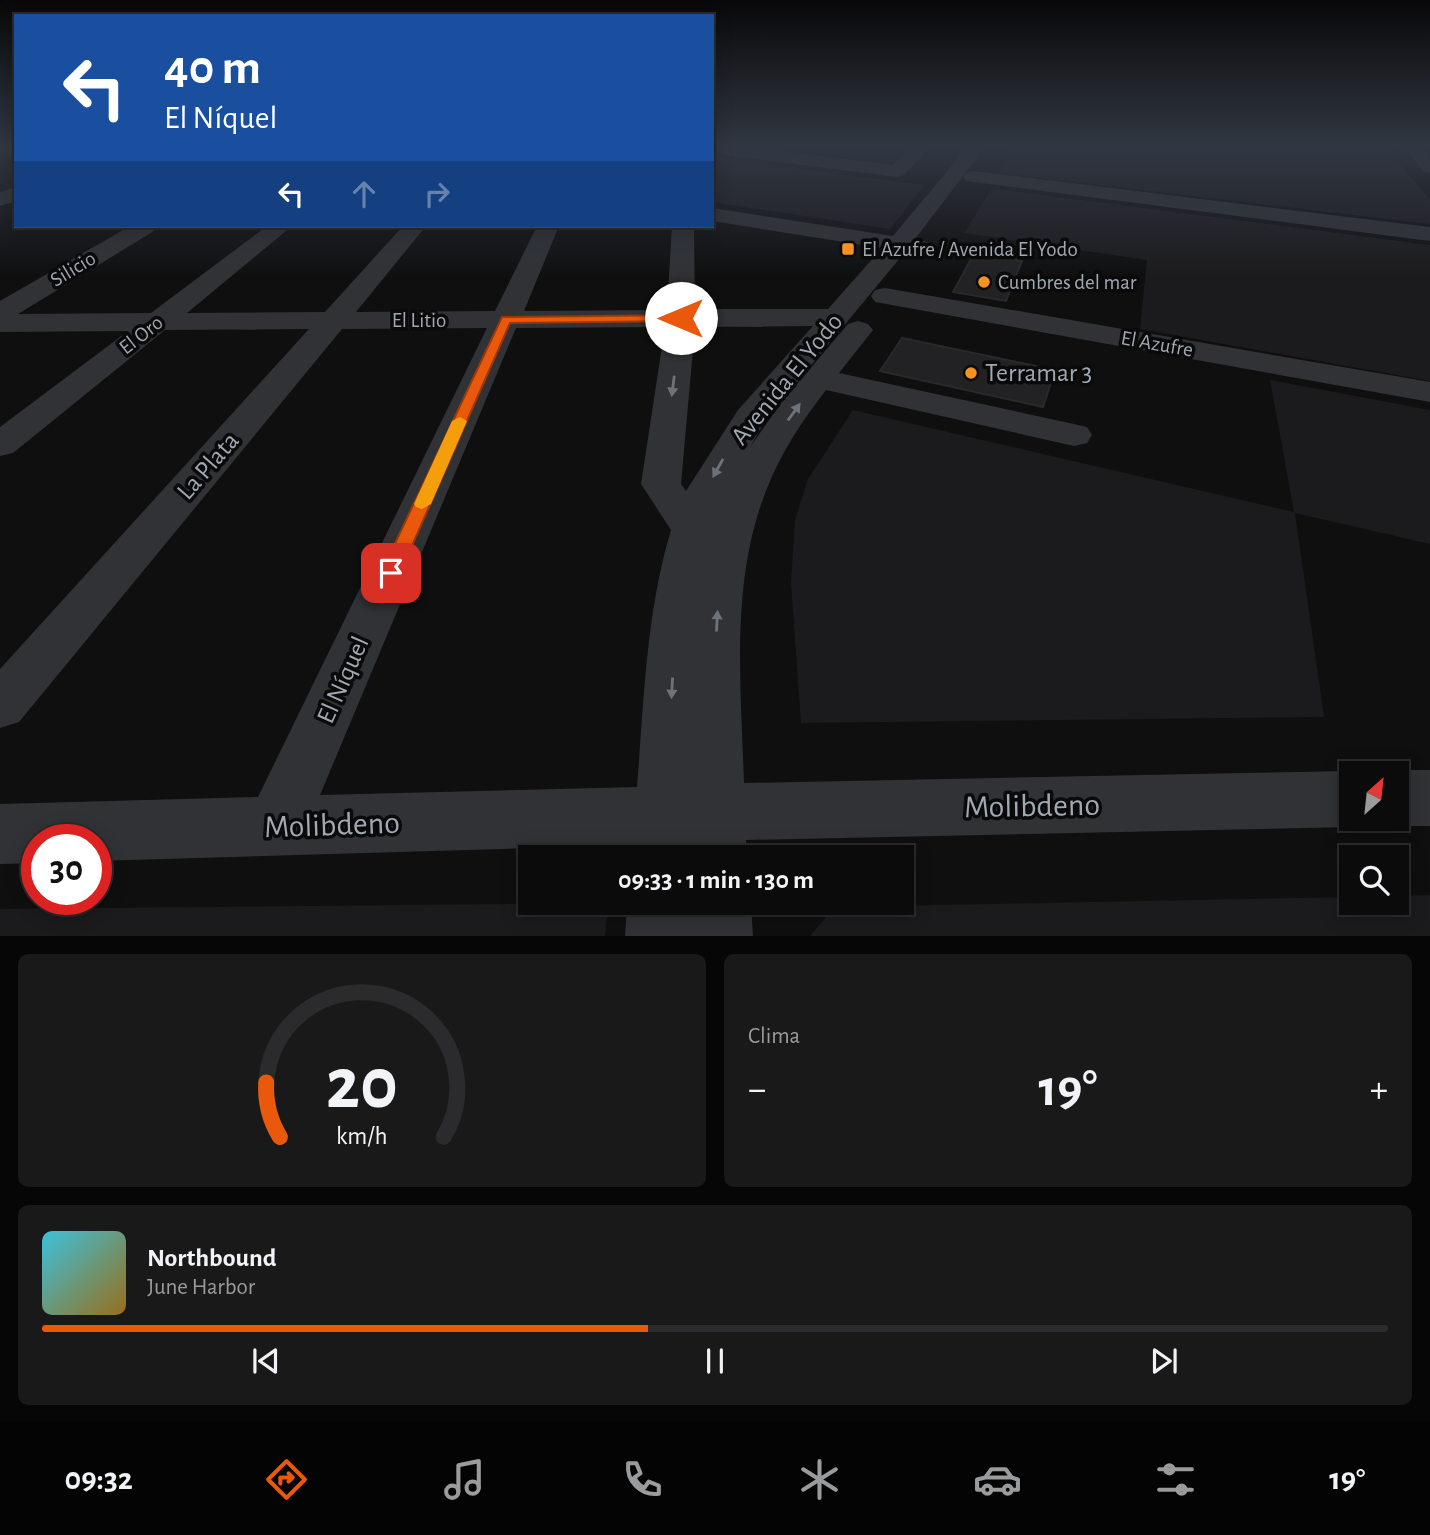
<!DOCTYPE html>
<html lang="es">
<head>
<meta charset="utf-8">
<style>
  :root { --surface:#0b0b0c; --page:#19191a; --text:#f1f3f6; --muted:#9a9b9d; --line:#2b2b2d; --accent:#ea580c }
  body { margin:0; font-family:"Alegreya Sans",sans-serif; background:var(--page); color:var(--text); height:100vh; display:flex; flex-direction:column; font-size:26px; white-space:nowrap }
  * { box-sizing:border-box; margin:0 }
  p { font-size:23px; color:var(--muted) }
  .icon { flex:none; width:38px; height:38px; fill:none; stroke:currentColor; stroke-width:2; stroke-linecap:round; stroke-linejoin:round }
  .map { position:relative; height:936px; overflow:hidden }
  .drawer { display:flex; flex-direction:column; gap:18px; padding:18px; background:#060607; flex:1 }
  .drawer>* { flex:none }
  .banner { position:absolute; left:14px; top:14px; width:700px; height:214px; border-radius:0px; box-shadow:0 4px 18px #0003,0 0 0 2px var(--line); background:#1a4fa0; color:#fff; overflow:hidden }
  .needle { width:46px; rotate:27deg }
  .buttons { position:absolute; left:1339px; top:761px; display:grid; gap:14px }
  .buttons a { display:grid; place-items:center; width:70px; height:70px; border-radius:0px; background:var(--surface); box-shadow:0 4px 18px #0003,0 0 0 2px var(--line); font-size:35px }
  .speed { position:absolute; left:21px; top:824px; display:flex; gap:14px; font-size:35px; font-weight:700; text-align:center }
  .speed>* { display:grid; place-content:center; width:91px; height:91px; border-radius:50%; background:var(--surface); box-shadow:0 4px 18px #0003,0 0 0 2px var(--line); line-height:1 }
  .speed .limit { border:10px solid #d22; background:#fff; color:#111 }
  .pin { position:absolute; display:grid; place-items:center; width:60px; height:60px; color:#fff; margin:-30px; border-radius:14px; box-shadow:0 4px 10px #0006 }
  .me { position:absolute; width:77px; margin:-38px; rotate:270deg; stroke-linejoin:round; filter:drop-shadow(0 0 5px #0008) }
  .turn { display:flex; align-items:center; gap:24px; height:147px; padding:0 35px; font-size:32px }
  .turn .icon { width:91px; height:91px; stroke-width:2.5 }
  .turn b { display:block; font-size:49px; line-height:60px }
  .lanes { display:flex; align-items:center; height:66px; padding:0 35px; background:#0003; justify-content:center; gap:35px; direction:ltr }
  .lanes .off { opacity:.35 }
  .big { font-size:52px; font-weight:600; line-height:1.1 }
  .drawer .card { flex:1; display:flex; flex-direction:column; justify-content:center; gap:10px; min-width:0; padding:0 24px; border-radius:10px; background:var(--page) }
  .drawer .dial { align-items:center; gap:0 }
  .dial svg { height:182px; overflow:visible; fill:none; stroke:var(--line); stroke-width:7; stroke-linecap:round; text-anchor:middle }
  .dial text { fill:var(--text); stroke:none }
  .song { display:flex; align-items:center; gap:21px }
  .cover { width:84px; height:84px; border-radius:10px; background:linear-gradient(135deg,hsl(190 70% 55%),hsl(40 70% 35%)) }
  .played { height:7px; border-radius:4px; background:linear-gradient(90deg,var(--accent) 45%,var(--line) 45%) }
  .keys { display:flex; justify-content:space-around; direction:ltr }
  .heat { display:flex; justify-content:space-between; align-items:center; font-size:38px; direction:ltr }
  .drawer .tiles { flex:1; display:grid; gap:18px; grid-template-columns:1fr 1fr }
  .card:last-child { grid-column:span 2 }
  .trip { position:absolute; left:518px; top:845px; width:396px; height:70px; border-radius:0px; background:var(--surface); box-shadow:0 4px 18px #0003,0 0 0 2px var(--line); font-weight:600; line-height:70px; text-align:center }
  .menu { display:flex; height:112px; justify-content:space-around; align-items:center; background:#040405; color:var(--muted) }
  .menu .icon { width:49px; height:49px }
  .menu .active { color:var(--accent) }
  .menu b { font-size:32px; color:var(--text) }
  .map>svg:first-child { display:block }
  .built { fill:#1b1b1d }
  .building { fill:#222224; stroke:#29292c; stroke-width:2 }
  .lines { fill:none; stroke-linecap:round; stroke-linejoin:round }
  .minor { fill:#303235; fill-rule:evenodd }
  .oneway { fill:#6e737a }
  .route { fill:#ea580c; stroke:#983908; stroke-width:2 }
  .slow { fill:#f59e0b }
  .poi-dot { fill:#f59222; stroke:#0a0a0b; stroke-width:2.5 }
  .labels { text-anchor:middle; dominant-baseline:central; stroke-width:7; stroke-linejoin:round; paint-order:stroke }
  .far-poi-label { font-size:21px; fill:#a0a8b2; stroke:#0a0a0b; text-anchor:start }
  .far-street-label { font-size:21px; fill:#a0a8b2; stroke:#0a0a0b }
  .poi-label { font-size:26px; fill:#a0a8b2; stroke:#0a0a0b; text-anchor:start }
  .street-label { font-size:26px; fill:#a0a8b2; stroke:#0a0a0b }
  .near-street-label { font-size:32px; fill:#a0a8b2; stroke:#0a0a0b }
</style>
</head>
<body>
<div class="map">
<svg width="1430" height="937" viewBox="0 0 1430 937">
  <rect width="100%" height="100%" fill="#0f0f10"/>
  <path class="built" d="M1015 146H1385L1430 200V224L999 173Z
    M712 158 924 185 890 229 712 202Z
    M997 189 1430 245V381L1140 329 1147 260 964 233 991 190Z
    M1270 380 1430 410V544L1295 513 1324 717 801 723 791 583 795 520 808 479 853 410 1294 512Z
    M1430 895V936H810L835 907 1351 897V903H1396L1397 896Z
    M608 903 605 936H0V909Z"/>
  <path class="building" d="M976 250 1017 256 1016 260 1022 261 1006 301 953 292Z
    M902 338 1055 370 1043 407 880 371Z"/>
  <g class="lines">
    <path class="minor" d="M0 146H16V152L0 156Z
      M719 146H741L893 165 912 146H926L928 149 904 175 897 177 725 155 716 150Z
      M968 146H986L915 239 927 242 931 247 927 252 919 254 905 252 765 421 750 447 781 403 848 324 858 321 868 324 873 330 839 373 1074 424 1087 427 1092 435 1087 443 1074 446 826 390C802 421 780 454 766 491 730 582 741 687 744 783L1351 771 1357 774H1351V819H1372L1351 827 746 840 747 858H631L632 845 96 861V840H37V863L0 864V804L258 797 487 328 342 329 19 722 0 728V669L309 329 165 330 13 453 0 456V427L128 331 0 332V301L130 226H157L154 231 18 314 151 313 267 226H292L187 313 325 312 403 226H426L356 312 495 311 537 226H559L524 311 667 310 672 226H694L695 309H828L882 248 712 221V208L893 236ZM813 326 738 410 686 491 681 484 695 327ZM665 327 641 484 671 530C646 613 644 701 637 787L320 795 516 328Z
      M1403 146H1421L1430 156V173L1423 171Z
      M973 171 1430 227V241L966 181 963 177 966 173Z
      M16 187V201L0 206V192Z
      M885 288 1430 382V402L875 302 871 296 875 290Z
      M1396 770H1430V826H1396L1378 819H1396V774H1387Z
      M627 903H751L753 937H625Z"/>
  </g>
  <defs><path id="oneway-solid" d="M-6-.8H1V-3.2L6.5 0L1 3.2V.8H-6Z" transform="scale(1.75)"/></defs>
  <g class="oneway">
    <use href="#oneway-solid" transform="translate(673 386) rotate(97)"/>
    <use href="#oneway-solid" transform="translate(794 412) rotate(-54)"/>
    <use href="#oneway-solid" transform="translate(718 468) rotate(119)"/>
    <use href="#oneway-solid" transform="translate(717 621) rotate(-87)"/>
    <use href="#oneway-solid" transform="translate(672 688) rotate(93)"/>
  </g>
  <linearGradient id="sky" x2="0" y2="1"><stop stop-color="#080809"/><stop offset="0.53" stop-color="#313742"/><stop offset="1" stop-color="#313742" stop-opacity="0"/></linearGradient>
  <rect width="1430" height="277" fill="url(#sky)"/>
  <path class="route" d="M681 315 685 316V321L510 323 400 573 397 578H384L381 573 502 317Z"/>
  <path class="slow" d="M460 417 467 421 431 504 422 509 416 507 414 504 452 421Z"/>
  <g class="poi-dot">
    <rect x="841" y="242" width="14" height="14" rx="3.5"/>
    <circle cx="984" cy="282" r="7"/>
    <circle cx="971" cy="373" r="7"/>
  </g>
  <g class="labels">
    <g class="far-poi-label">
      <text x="862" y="249">El Azufre / Avenida El Yodo</text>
      <text x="998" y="282">Cumbres del mar</text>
    </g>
    <g class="far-street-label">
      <text transform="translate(73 269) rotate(-31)">Silicio</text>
      <text x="419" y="320">El Litio</text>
      <text transform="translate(141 335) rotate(-38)">El Oro</text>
      <text transform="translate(1157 344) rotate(10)">El Azufre</text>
    </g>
    <g class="poi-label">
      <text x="985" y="373">Terramar 3</text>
    </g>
    <g class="street-label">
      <text transform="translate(787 379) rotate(-51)">Avenida El Yodo</text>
      <text transform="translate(208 466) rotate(-49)">La Plata</text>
      <text transform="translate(343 680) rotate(-66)">El Níquel</text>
    </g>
    <g class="near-street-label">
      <text transform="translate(1032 806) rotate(-1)">Molibdeno</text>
      <text transform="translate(332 825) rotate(-2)">Molibdeno</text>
    </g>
  </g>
</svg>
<div class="buttons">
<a><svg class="needle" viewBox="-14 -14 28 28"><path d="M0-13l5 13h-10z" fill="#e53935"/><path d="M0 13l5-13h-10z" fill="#9a9b9d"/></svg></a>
<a><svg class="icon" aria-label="search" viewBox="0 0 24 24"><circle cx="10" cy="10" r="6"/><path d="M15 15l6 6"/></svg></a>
</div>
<div class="speed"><div class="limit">30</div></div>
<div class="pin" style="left:391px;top:573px;background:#d93025"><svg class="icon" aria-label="arrive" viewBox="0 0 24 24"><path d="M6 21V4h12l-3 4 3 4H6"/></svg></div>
<svg class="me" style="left:681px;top:318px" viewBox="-20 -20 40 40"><circle r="19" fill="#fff"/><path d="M0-13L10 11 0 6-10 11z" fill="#ea580c"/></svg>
<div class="trip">09:33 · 1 min · 130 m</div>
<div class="banner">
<div class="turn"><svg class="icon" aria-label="left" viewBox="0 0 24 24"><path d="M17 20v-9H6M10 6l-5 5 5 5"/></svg><div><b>40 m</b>El Níquel</div></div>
<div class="lanes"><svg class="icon" aria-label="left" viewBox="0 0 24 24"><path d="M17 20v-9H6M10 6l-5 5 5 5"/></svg><svg class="icon off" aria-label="ahead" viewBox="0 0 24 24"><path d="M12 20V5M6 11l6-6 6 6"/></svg><svg class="icon off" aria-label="right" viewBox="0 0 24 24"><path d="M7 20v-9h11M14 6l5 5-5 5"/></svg></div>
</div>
</div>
<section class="drawer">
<div class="tiles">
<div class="card dial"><svg viewBox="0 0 100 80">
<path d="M14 69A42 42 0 1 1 86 69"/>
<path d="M14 69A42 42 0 0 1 8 45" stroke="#ea580c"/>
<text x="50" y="56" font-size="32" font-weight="700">20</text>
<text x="50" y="72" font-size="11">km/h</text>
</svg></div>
<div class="card"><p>Clima</p>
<div class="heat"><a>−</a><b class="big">19°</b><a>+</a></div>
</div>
<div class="card">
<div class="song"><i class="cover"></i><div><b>Northbound</b><p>June Harbor</p></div></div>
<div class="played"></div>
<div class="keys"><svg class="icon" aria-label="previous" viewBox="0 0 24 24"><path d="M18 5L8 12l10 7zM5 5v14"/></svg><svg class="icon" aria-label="pause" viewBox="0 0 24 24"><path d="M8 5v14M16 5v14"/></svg><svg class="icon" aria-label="next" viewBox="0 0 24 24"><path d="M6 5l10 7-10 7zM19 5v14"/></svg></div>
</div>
</div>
</section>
<nav class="menu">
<b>09:32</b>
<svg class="icon active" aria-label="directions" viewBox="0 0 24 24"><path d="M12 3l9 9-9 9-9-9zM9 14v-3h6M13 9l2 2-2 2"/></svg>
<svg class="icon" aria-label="music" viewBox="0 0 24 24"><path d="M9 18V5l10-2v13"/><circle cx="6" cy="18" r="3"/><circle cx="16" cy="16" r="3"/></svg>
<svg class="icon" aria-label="phone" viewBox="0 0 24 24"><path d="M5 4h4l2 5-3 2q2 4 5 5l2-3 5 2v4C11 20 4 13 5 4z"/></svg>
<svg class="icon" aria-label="climate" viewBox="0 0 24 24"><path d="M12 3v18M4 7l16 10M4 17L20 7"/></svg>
<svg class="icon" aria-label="car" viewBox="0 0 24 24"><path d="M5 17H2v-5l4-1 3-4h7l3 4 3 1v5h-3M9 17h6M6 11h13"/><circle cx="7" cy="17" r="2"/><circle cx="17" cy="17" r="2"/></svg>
<svg class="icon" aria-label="filters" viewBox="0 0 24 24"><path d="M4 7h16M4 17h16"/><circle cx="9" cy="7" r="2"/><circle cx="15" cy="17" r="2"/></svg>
<b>19°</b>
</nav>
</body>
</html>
